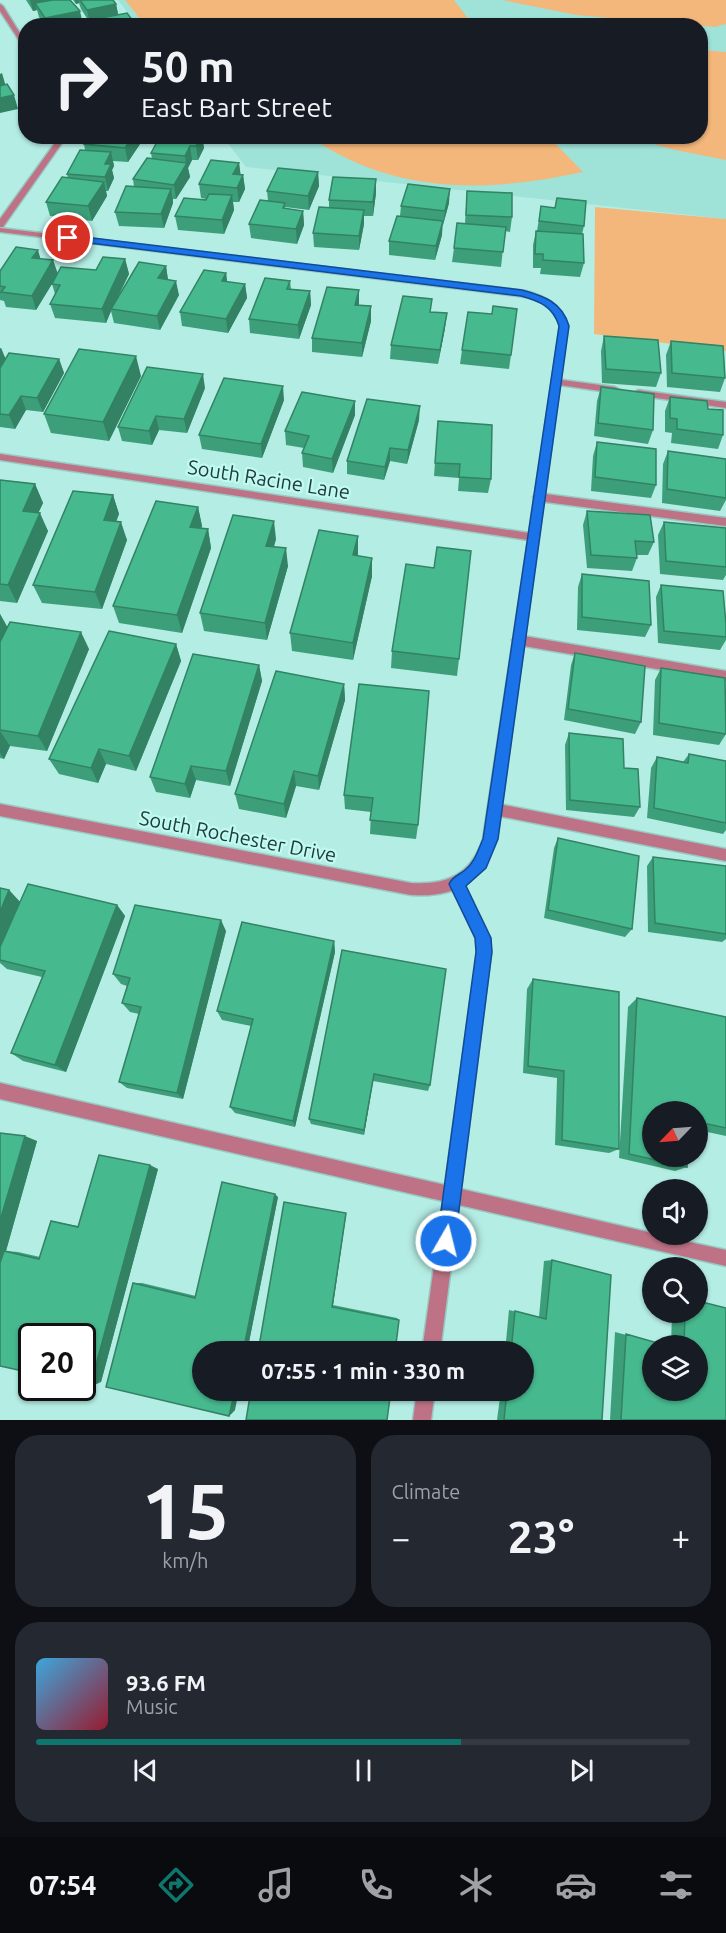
<!DOCTYPE html>
<html lang="en">
<head>
<meta charset="utf-8">
<style>
  :root { --surface:#171b24; --page:#242831; --text:#f1f3f6; --muted:#9ea1a6; --line:#363941; --accent:#0f766e }
  body { margin:0; font-family:Ubuntu,sans-serif; background:var(--page); color:var(--text); height:100vh; display:flex; flex-direction:column; font-size:22px; white-space:nowrap }
  * { box-sizing:border-box; margin:0 }
  p { font-size:20px; color:var(--muted) }
  .icon { flex:none; width:33px; height:33px; fill:none; stroke:currentColor; stroke-width:2; stroke-linecap:round; stroke-linejoin:round }
  .map { position:relative; height:1420px; overflow:hidden }
  .side { display:flex; flex-direction:column; gap:15px; padding:15px; background:#0d0f14; flex:1 }
  .side>* { flex:none }
  .banner { position:absolute; left:18px; top:18px; width:690px; height:126px; border-radius:24px; box-shadow:0 2px 4px #0004; background:#171b24; color:var(--text); overflow:hidden }
  .needle { width:39px; rotate:245deg }
  .buttons { position:absolute; left:642px; top:1101px; display:grid; gap:12px }
  .buttons a { display:grid; place-items:center; width:66px; height:66px; border-radius:50%; background:var(--surface); box-shadow:0 2px 4px #0004; font-size:30px }
  .speed { position:absolute; left:18px; top:1323px; display:flex; gap:12px; font-size:30px; font-weight:700; text-align:center }
  .speed>* { display:grid; place-content:center; width:78px; height:78px; border-radius:50%; background:var(--surface); box-shadow:0 2px 4px #0004; line-height:1 }
  .speed .limit { border:3px solid #111; border-radius:9px; background:#fff; color:#111 }
  .pin { position:absolute; display:grid; place-items:center; width:51px; height:51px; color:#fff; margin:-26px; border:3px solid #fff; border-radius:50%; box-shadow:0 2px 6px #0007 }
  .me { position:absolute; width:66px; margin:-33px; rotate:8deg; stroke-linejoin:round; filter:drop-shadow(0 0 4px #0008) }
  .turn { display:flex; align-items:center; gap:21px; height:126px; padding:0 24px; font-size:27px }
  .turn .icon { width:78px; height:78px; stroke-width:2.5 }
  .turn b { display:block; font-size:42px; line-height:51px }
  .big { font-size:45px; font-weight:700; line-height:1.1 }
  .side .card { flex:1; display:flex; flex-direction:column; justify-content:center; gap:9px; min-width:0; padding:0 21px; border-radius:24px; background:var(--page) }
  .side .dial { align-items:center; gap:0 }
  .dial b { font-size:78px; line-height:1 }
  .song { display:flex; align-items:center; gap:18px }
  .cover { width:72px; height:72px; border-radius:9px; background:linear-gradient(135deg,hsl(200 70% 55%),hsl(350 70% 35%)) }
  .played { height:6px; border-radius:3px; background:linear-gradient(90deg,var(--accent) 65%,var(--line) 65%) }
  .keys { display:flex; justify-content:space-around; direction:ltr }
  .heat { display:flex; justify-content:space-between; align-items:center; font-size:33px; direction:ltr }
  .side .tiles { flex:1; display:grid; gap:15px; grid-template-columns:1fr 1fr }
  .card:last-child { grid-column:span 2 }
  .trip { position:absolute; left:192px; top:1341px; width:342px; height:60px; border-radius:30px; background:var(--surface); box-shadow:0 2px 4px #0004; font-weight:700; line-height:60px; text-align:center }
  .tabs { display:flex; height:96px; justify-content:space-around; align-items:center; background:#090b0e; color:var(--muted) }
  .tabs .icon { width:42px; height:42px }
  .tabs .selected { color:var(--accent) }
  .tabs b { font-size:27px; color:var(--text) }
  .map>svg:first-child { display:block }
  .built { fill:#9ee2d8 }
  .green { fill:#f4b77b }
  .lines { fill:none; stroke-linecap:round; stroke-linejoin:round }
  .service-casing { stroke:#97c9c2; stroke-width:3 }
  .minor-casing { stroke:#97c9c2; stroke-width:3 }
  .service { fill:#bd7385; fill-rule:evenodd }
  .minor { fill:#bd7385; fill-rule:evenodd }
  .wall { fill:#3d9f7a }
  .shaded-wall { fill:#328263 }
  .building { fill:#47b98e; stroke:#328263; stroke-width:1.5 }
  .route { fill:#1a73e8; stroke:#114b97; stroke-width:1.5 }
  .labels { text-anchor:middle; dominant-baseline:central; stroke-width:4.5; stroke-linejoin:round; paint-order:stroke }
  .street-label { font-size:20px; fill:#233b38; stroke:#c0fbf2 }
</style>
</head>
<body>
<div class="map">
<svg width="726" height="1420" viewBox="0 0 726 1420">
  <rect width="100%" height="100%" fill="#b4ede4"/>
  <path class="built" d="M118 0H726V219L246 167 223 137 700 136V26H138Z"/>
  <path class="green" d="M125 0H454L473 25H145Z
    M502 0H726V24L715 27 576 15Z
    M701 50 726 52V160L675 150 628 137 700 136Z
    M310 137H549L583 172C486 193 395 195 310 137Z
    M595 207 726 219V351L594 334Z"/>
  <g class="lines">
    <g class="service-casing">
      <path id="service" d="M555 379 615 387 620 390 615 393 552 384V380Z
        M638 390 726 402V408L635 395 633 393Z
        M538 493 726 518V526L538 501 533 497Z
        M518 635 726 671V681L518 645 512 640Z
        M494 803 726 849V861L494 815 489 813 488 809 489 805Z
        M457 878 462 879 490 938 491 953 461 1189 652 1233V1234L726 1250V1266L459 1205 440 1352H422L443 1201 0 1099V1083L445 1185 477 953 476 939 450 884 452 879Z
        M417 1390H435L431 1420H413Z"/>
    </g>
    <g class="minor-casing">
      <path id="minor" d="M0 4 3 6 26 43V51L0 11Z
        M60 136H67L3 227H0V219Z
        M0 228 526 291C547 297 561 305 568 326L497 839C482 882 456 898 411 895L0 816V804L411 883C447 885 471 875 483 839L528 540 0 460V454L529 533 560 326C554 309 543 301 526 297L0 232Z"/>
    </g>
    <use href="#service" class="service"/>
    <use href="#minor" class="minor"/>
  </g>
  <path class="wall" d="M26 0H70L82 21 89 26H45L39 17 37 10 33 11Z
    M73 0H113L116 4 118 15 136 26H97L96 22 90 23 81 9 79 3 76 4Z
    M89 136H139L140 144 128 162 113 161 114 166 112 170 114 178 108 191H106L107 196 92 221 50 216 46 202 68 178 67 174 85 150 84 144Z
    M166 136H202L204 148 198 160H192L188 168 190 177 176 199H173V203L164 228 119 226 115 212 134 187 133 179 152 159 151 153 164 141Z
    M239 163 240 174 243 175 245 189 239 202H233L234 210 224 234 178 230 175 216 206 200V199L201 198 199 184Z
    M318 172 319 186 309 210 285 207V209L303 211 304 225 297 244 251 238 249 224 268 201 267 191Z
    M376 179V193L373 216H364V224L359 250 314 247 313 233 329 208V200Z
    M467 191 512 217 510 232 505 231 501 267 452 262 454 248 465 223Z
    M449 203 443 225H442V235L435 260 389 255V241L400 216 401 206Z
    M541 206 584 226 582 234 584 263 580 277 540 274 541 268H533V245L536 231H537Z
    M41 259 58 274 96 270 125 259 129 274 117 298 166 266 168 280 179 295 160 330 114 323 111 311 106 323 55 318 50 304 55 294 52 284 55 279 36 310 6 307 4 301 0 300V271Z
    M226 273 227 282 245 284 247 298 228 333 182 326 180 312Z
    M290 281 291 289 310 291 311 305 299 339 250 333 249 319Z
    M359 305 371 306V321L362 357 312 352V338Z
    M445 328 438 364 390 359 391 345Z
    M604 336 661 373 656 387 602 383 601 351Z
    M671 341 725 378 720 392 667 387 666 355Z
    M0 348H1L5 359H59L64 373 43 412 26 410 15 429 0 427Z
    M462 350 511 355 509 369 460 364Z
    M141 376 109 441 51 433 44 414Z
    M601 387 653 430 648 444 594 436 597 401Z
    M205 388 187 433 159 430 152 445 122 441 118 427Z
    M670 397 708 409 723 435 718 449 671 443 672 433 665 432V411Z
    M284 400 262 458 202 449 199 435Z
    M355 401V415L333 473 303 467 302 453 304 448 286 445 285 431Z
    M419 420 407 464 390 461 384 480 347 474V461Z
    M438 421 491 479 488 493 458 491 459 478 434 476Z
    M597 442 656 485 651 498 591 491 593 456Z
    M668 451 726 459V500L720 511 662 503 663 464Z
    M0 480 35 484 43 503 38 513 48 531 17 603 0 601Z
    M113 495 119 514 116 521 127 540 102 609 42 603 33 585Z
    M198 507 202 526 201 528 208 529 211 548 182 633 119 623 113 606Z
    M587 511 654 542 648 555H636L637 558 632 571 587 568 583 525Z
    M664 522 726 528V575L723 580 660 574 658 535Z
    M358 536V555L372 576 353 660 292 651 290 633Z
    M276 539 274 547 288 566 267 640 204 631 200 613Z
    M582 574 651 625 645 637 577 630 578 587Z
    M661 585 726 624V640L720 650 658 643 656 597Z
    M0 614 7 627 89 649 47 751 10 746 4 759 0 758Z
    M176 644 181 661 136 771 106 764 98 783 59 774 49 759Z
    M392 651 459 659 457 676 391 668Z
    M575 653 641 722 635 734 564 720 571 665Z
    M259 665 262 681 230 786 196 780 190 798 156 792 150 777Z
    M661 668 726 734 719 745 653 735 655 680Z
    M344 684 345 700 319 790 296 786 286 818 239 809 235 794Z
    M359 684 418 825 416 839 370 834 371 812 345 809 344 795Z
    M569 733 624 768 640 807 634 817 566 810 565 745Z
    M689 754 726 761V830L723 834 647 818 651 768 657 757 683 762Z
    M558 838 632 929 625 937 544 918 554 848Z
    M653 857 726 871V939L722 942 648 932 647 866Z
    M0 888 9 890 20 902 117 905 125 916 66 1072 23 1061 11 1053 42 977 7 969 0 963Z
    M226 931 183 1099 127 1088 119 1082 139 1014 130 1012 122 1003 127 986 121 984 113 974Z
    M334 941 335 952 295 1127 235 1113 230 1107 251 1026 222 1020 217 1011Z
    M342 950 430 1085 428 1091 373 1081 364 1135 311 1124 309 1119Z
    M533 979 619 1149 609 1153 555 1145 557 1078 523 1073 527 989Z
    M637 998 726 1017V1136L698 1130V1112H652L687 1167 675 1171 619 1158 628 1007Z
    M0 1133 37 1141 6 1251 18 1252 40 1257 51 1221 78 1226 158 1169 101 1382 0 1366Z
    M278 1197 247 1352H202L235 1410 229 1416 133 1283H142L196 1296Z
    M346 1213V1215L333 1305 397 1318 399 1320 258 1352Z
    M552 1260 602 1420H497L501 1390H524V1352H505L509 1310 539 1317 544 1261Z
    M672 1312H698L726 1420H610L615 1332 668 1346 652 1390 698 1346H671Z"/>
  <path class="shaded-wall" d="M30 0H64L35 3 37 10 33 11Z
    M75 0H79V3L76 4Z
    M116 4 119 18 96 19V22L90 23 87 10Z
    M80 11 83 25 47 26 45 18Z
    M2 73 6 87 0 89V74Z
    M14 95 18 109 0 113V98Z
    M133 136H139L140 144 128 162 125 148Z
    M201 136H202L204 148 198 160 196 146Z
    M190 146 192 160 188 168 190 177 176 199 174 185 186 165 185 156Z
    M111 152 114 166 112 170 114 178 108 191 105 177V164Z
    M239 163 241 177 233 174Z
    M318 172 319 186 309 210 308 196Z
    M243 175 245 189 239 202 237 188Z
    M376 179V193L373 216V202Z
    M104 182 107 196 92 221 88 206Z
    M171 189 173 203 164 228 161 214Z
    M450 189 449 203 443 225 445 211Z
    M232 195 234 210 224 234 222 220Z
    M364 210V224L359 250V236Z
    M303 211 304 225 297 244 296 229Z
    M443 221 442 235 435 260 436 246Z
    M38 250 42 264 32 258Z
    M125 259 129 274 112 309H111V311L106 323 102 309Z
    M53 260 58 274 36 310 32 296Z
    M166 266 168 280 158 278Z
    M226 273 228 288 222 281Z
    M176 281 179 295 160 330 157 316Z
    M245 284 247 298 228 333 226 319Z
    M359 290V304L355 319V305Z
    M310 291 311 305 299 339 298 325Z
    M371 306V321L362 357V343Z
    M447 313 445 328 438 364 440 350Z
    M1 348 7 362 0 373V350Z
    M136 356 141 376 109 441 103 422Z
    M59 359 64 373 43 412 37 398Z
    M203 374 205 388 187 433 184 419Z
    M283 386 284 400 262 458 261 444Z
    M21 396 26 410 15 429 9 415Z
    M355 401V415L333 473 332 459Z
    M420 406 419 420 407 464 408 450Z
    M156 416 159 430 152 445 149 431Z
    M390 448V461L384 480 385 467Z
    M35 484 43 503 31 529 23 511Z
    M113 495 119 514 110 538 104 520Z
    M198 507 202 526 194 545 190 527Z
    M40 513 48 531 17 603 8 585Z
    M274 521 276 539 268 564 266 546Z
    M121 522 127 540 102 609 95 592Z
    M208 529 211 548 182 633 177 615Z
    M358 536V554L354 573 353 555Z
    M286 548 288 566 267 640 265 623Z
    M372 558V576L353 660V643Z
    M0 614 8 628 0 646Z
    M81 632 89 649 47 751 38 736Z
    M176 644 181 661 136 771 129 756Z
    M259 665 262 681 230 786 226 771Z
    M344 684 345 700 319 790 318 776Z
    M0 731 10 746 4 759 0 753Z
    M99 749 106 764 98 783 91 768Z
    M191 766 196 780 190 798 185 784Z
    M294 771 296 786 286 818 284 804Z
    M9 890 20 902 0 952V912Z
    M117 905 125 916 66 1072 55 1065Z
    M221 920 226 931 183 1099 177 1093Z
    M334 941 335 952 295 1127 293 1121Z
    M374 1074 373 1081 364 1135V1130Z
    M25 1136 37 1141 0 1272V1221Z
    M150 1165 158 1169 101 1382 90 1387Z
    M275 1194 278 1197 247 1352H243Z
    M346 1213V1215L333 1305 332 1307Z
    M235 1390H239L235 1410 229 1416Z"/>
  <path class="building" d="M53 0H70L80 11 45 18 35 3Z
    M80 0H113L116 4 87 10Z
    M127 13 136 25 100 26 96 19Z
    M86 20 89 26H59Z
    M7 84 14 95 0 98V86Z
    M89 136H133L125 148 84 144Z
    M166 136H201L196 146H190L185 156 151 153 158 140 164 141Z
    M80 150 111 152 105 164H111L105 177 67 174Z
    M147 158 187 163 174 185 133 179Z
    M211 160 239 163 233 174 243 175 237 188 199 184Z
    M278 168 318 172 308 196 267 191Z
    M62 177 104 182 88 206 46 202Z
    M333 177 376 179 373 202 329 200Z
    M408 184 450 189 445 211 401 206Z
    M126 186 171 189 161 214 115 212Z
    M467 191 512 193V217L466 215Z
    M209 194 232 195 222 220 175 216 184 198 206 200Z
    M557 198 586 201 584 226 539 221 541 206 555 208Z
    M260 200 285 203 283 208 303 211 296 229 249 224Z
    M319 207 364 210 359 236 313 233Z
    M397 216 443 221 436 246 389 241Z
    M457 223 506 227 503 252 454 248Z
    M536 231 583 234 584 263 543 260V254H535Z
    M16 247 38 250 32 258 53 260 32 296 1 292 5 287 0 286V271Z
    M103 257 125 259 102 309 50 304 60 285 52 284 61 267 96 270Z
    M139 262 166 266 158 278 176 281 157 316 111 309Z
    M204 270 226 273 222 281 245 284 226 319 180 312Z
    M265 278 290 281 287 289 310 291 298 325 249 319Z
    M327 287 359 290 355 305 371 306 362 343 312 338Z
    M403 296 432 299 430 312 447 313 440 350 391 345Z
    M493 306 517 309 511 355 462 350 468 312 492 314Z
    M604 336 658 340 661 373 606 369Z
    M671 341 723 346 725 378 672 373Z
    M79 349 136 356 103 422 44 414Z
    M9 353 59 359 37 398 21 396 9 415 0 414V368Z
    M147 367 203 374 184 419 156 416 149 431 118 427Z
    M224 378 283 386 261 444 199 435Z
    M601 387 654 394 653 430 598 423Z
    M302 392 355 401 332 459 302 453 309 436 285 431Z
    M670 397 707 401 708 409 723 410V435L677 429V419L670 418Z
    M367 399 420 406 408 450 390 448 385 467 347 461Z
    M438 421 492 425 491 479 459 477 460 464 435 463Z
    M597 442 656 449V485L595 477Z
    M668 451 726 459V498L667 489Z
    M0 480 35 484 23 511 40 513 8 585 0 584Z
    M73 491 113 495 104 520 121 522 95 592 33 585Z
    M156 501 198 507 190 527 208 529 177 615 113 606Z
    M587 511 650 515 654 542 635 541 637 558 591 555Z
    M233 515 274 521 266 546 286 548 265 623 200 613Z
    M664 522 726 528V567L666 561Z
    M319 530 358 536 353 555 372 558 353 643 290 633Z
    M437 547 471 551 459 659 392 651 406 564 434 568Z
    M582 574 649 581 651 625 582 617Z
    M661 585 723 591 726 624V637L664 631Z
    M10 622 81 632 38 736 0 730V642Z
    M109 631 176 644 129 756 99 749 91 768 49 759Z
    M575 653 645 666 641 722 568 709Z
    M193 654 259 665 226 771 191 766 185 784 150 777Z
    M661 668 725 678 726 734 659 723Z
    M276 671 344 684 318 776 294 771 284 804 235 794Z
    M359 684 429 691 418 825 370 820 373 798 344 795Z
    M569 733 623 739 624 768 638 769 640 807 570 800Z
    M689 754 726 761V823L654 808 657 757 688 763Z
    M558 838 639 856 632 929 548 910Z
    M653 857 726 866V934L655 923Z
    M28 884 117 905 55 1065 11 1053 45 971 0 960V947Z
    M0 888 9 890 0 912Z
    M135 905 221 920 177 1093 119 1082 141 1007 122 1003 130 978 113 974Z
    M242 922 334 941 293 1121 230 1107 253 1019 217 1011Z
    M342 950 446 969 430 1085 374 1074 364 1130 309 1119Z
    M533 979 619 992V1149L562 1140 564 1071 528 1066Z
    M637 998 726 1017V1128L698 1122V1112H652V1156H687V1167L629 1154Z
    M0 1133 25 1136 0 1221Z
    M99 1155 150 1165 90 1387 82 1385V1336H32V1373L0 1366V1263L4 1251 39 1259 51 1221 78 1227Z
    M222 1182 275 1194 243 1352H202V1390H235L229 1416 106 1387 133 1283 195 1298Z
    M284 1202 346 1213 332 1307 399 1320 395 1352H258Z
    M552 1260 611 1275 602 1420H504L507 1390H524V1352H511L515 1311 546 1319Z
    M698 1301 726 1308V1420H621L626 1334 668 1346H652V1390H698V1346H684L685 1312H698Z
    M251 1390H391L387 1420H246Z"/>
  <path class="route" d="M68 235 522 290C544 296 562 302 569 326L498 839 486 868 466 886 491 938 492 952 455 1241 453 1248 446 1250 440 1248 437 1241 476 952 475 938 449 884C453 876 459 875 465 870 475 862 478 850 483 839L559 326C553 306 539 301 521 296L65 240V236Z"/>
  <g class="labels">
    <g class="street-label">
      <text transform="translate(269 479) rotate(9)">South Racine Lane</text>
      <text transform="translate(238 836) rotate(11)">South Rochester Drive</text>
    </g>
  </g>
</svg>
<div class="buttons">
<a><svg class="needle" viewBox="-14 -14 28 28"><path d="M0-13l5 13h-10z" fill="#e53935"/><path d="M0 13l5-13h-10z" fill="#9ea1a6"/></svg></a>
<a><svg class="icon" aria-label="sound" viewBox="0 0 24 24"><path d="M4 9h4l5-4v14l-5-4H4zM17 9q2 3 0 6"/></svg></a>
<a><svg class="icon" aria-label="search" viewBox="0 0 24 24"><circle cx="10" cy="10" r="6"/><path d="M15 15l6 6"/></svg></a>
<a><svg class="icon" aria-label="layers" viewBox="0 0 24 24"><path d="M12 4l9 5-9 5-9-5zM3 14l9 5 9-5"/></svg></a>
</div>
<div class="speed"><div class="limit">20</div></div>
<div class="pin" style="left:68px;top:238px;background:#d93025"><svg class="icon" aria-label="arrive" viewBox="0 0 24 24"><path d="M6 21V4h12l-3 4 3 4H6"/></svg></div>
<svg class="me" style="left:446px;top:1241px" viewBox="-20 -20 40 40"><circle r="17" fill="#1a73e8" stroke="#fff" stroke-width="3"/><path d="M0-11L8 9 0 5-8 9z" fill="#fff"/></svg>
<div class="trip">07:55 · 1 min · 330 m</div>
<div class="banner">
<div class="turn"><svg class="icon" aria-label="right" viewBox="0 0 24 24"><path d="M7 20v-9h11M14 6l5 5-5 5"/></svg><div><b>50 m</b>East Bart Street</div></div>
</div>
</div>
<section class="side">
<div class="tiles">
<div class="card dial"><b>15</b><p>km/h</p></div>
<div class="card"><p>Climate</p>
<div class="heat"><a>−</a><b class="big">23°</b><a>+</a></div>
</div>
<div class="card">
<div class="song"><i class="cover"></i><div><b>93.6 FM</b><p>Music</p></div></div>
<div class="played"></div>
<div class="keys"><svg class="icon" aria-label="previous" viewBox="0 0 24 24"><path d="M18 5L8 12l10 7zM5 5v14"/></svg><svg class="icon" aria-label="pause" viewBox="0 0 24 24"><path d="M8 5v14M16 5v14"/></svg><svg class="icon" aria-label="next" viewBox="0 0 24 24"><path d="M6 5l10 7-10 7zM19 5v14"/></svg></div>
</div>
</div>
</section>
<nav class="tabs">
<b>07:54</b>
<svg class="icon selected" aria-label="directions" viewBox="0 0 24 24"><path d="M12 3l9 9-9 9-9-9zM9 14v-3h6M13 9l2 2-2 2"/></svg>
<svg class="icon" aria-label="music" viewBox="0 0 24 24"><path d="M9 18V5l10-2v13"/><circle cx="6" cy="18" r="3"/><circle cx="16" cy="16" r="3"/></svg>
<svg class="icon" aria-label="phone" viewBox="0 0 24 24"><path d="M5 4h4l2 5-3 2q2 4 5 5l2-3 5 2v4C11 20 4 13 5 4z"/></svg>
<svg class="icon" aria-label="climate" viewBox="0 0 24 24"><path d="M12 3v18M4 7l16 10M4 17L20 7"/></svg>
<svg class="icon" aria-label="car" viewBox="0 0 24 24"><path d="M5 17H2v-5l4-1 3-4h7l3 4 3 1v5h-3M9 17h6M6 11h13"/><circle cx="7" cy="17" r="2"/><circle cx="17" cy="17" r="2"/></svg>
<svg class="icon" aria-label="filters" viewBox="0 0 24 24"><path d="M4 7h16M4 17h16"/><circle cx="9" cy="7" r="2"/><circle cx="15" cy="17" r="2"/></svg>
</nav>
</body>
</html>
